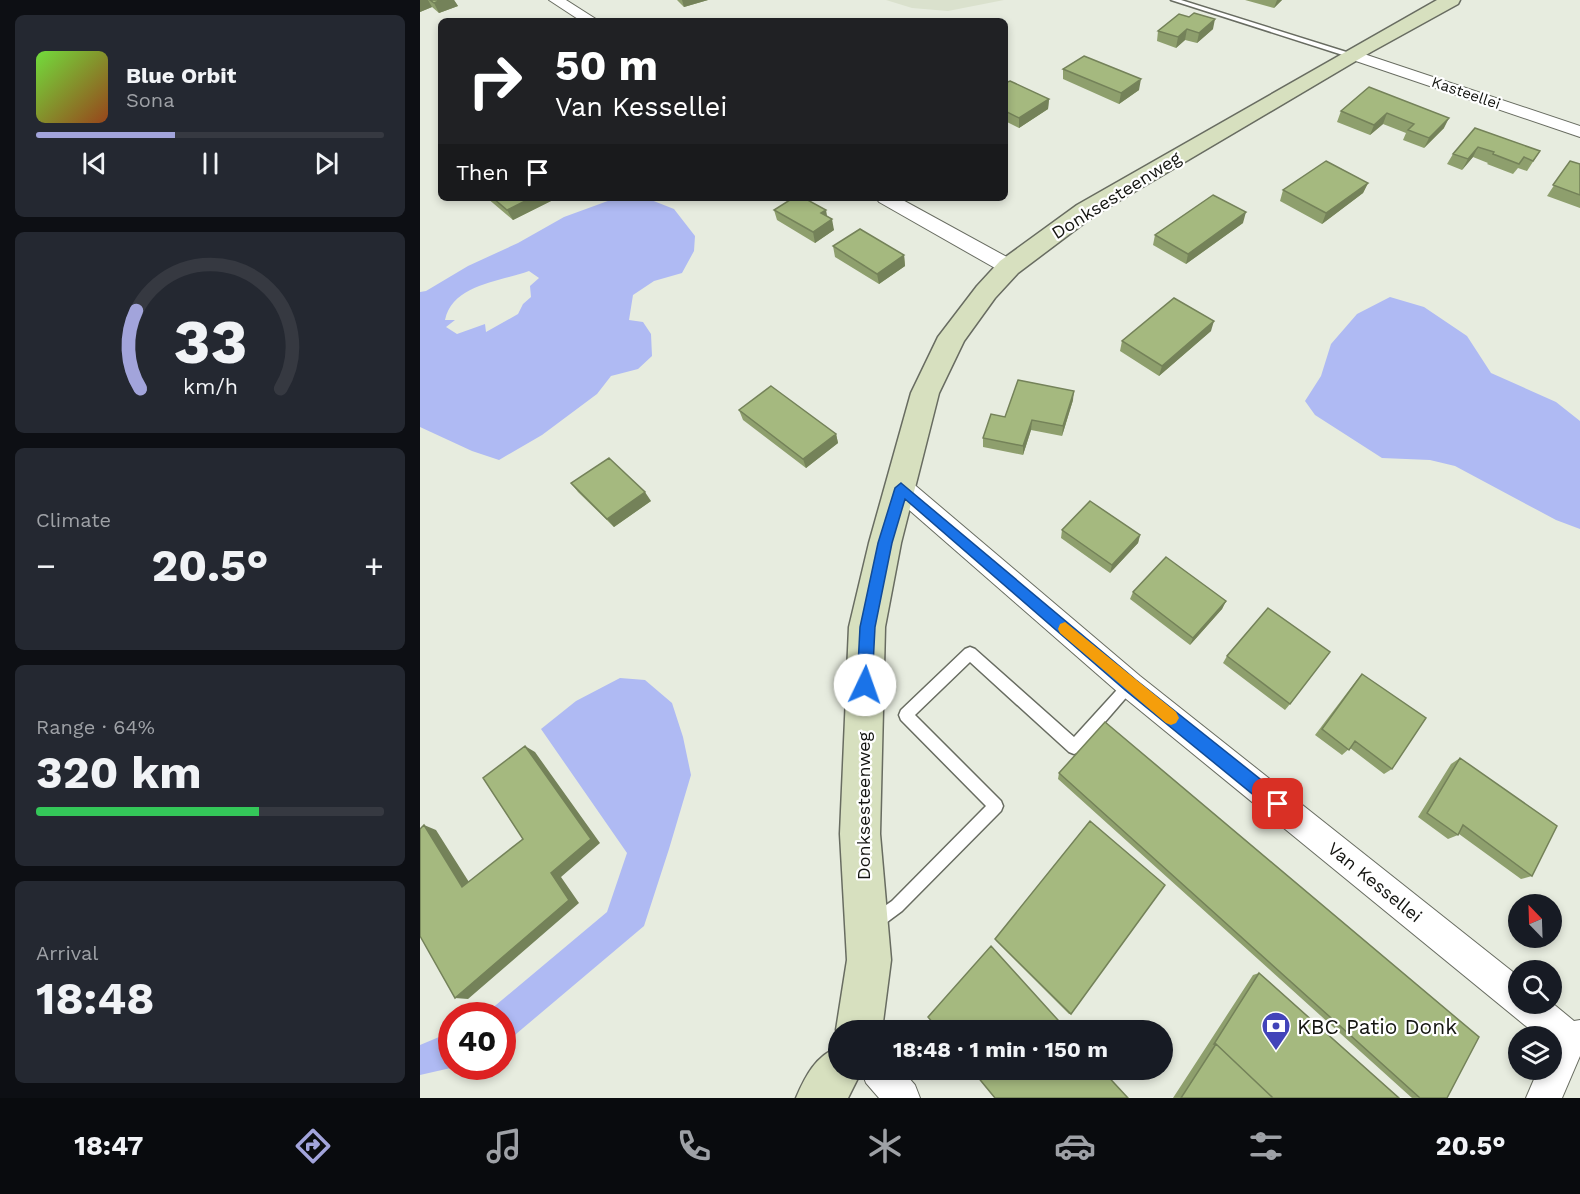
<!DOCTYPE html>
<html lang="en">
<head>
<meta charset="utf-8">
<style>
  :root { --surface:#171b24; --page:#242831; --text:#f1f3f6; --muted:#9ea1a6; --line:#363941; --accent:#a2a4db }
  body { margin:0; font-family:"Work Sans",sans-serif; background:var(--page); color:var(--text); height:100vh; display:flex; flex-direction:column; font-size:22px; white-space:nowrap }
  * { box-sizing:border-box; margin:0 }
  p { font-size:20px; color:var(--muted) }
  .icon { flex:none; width:33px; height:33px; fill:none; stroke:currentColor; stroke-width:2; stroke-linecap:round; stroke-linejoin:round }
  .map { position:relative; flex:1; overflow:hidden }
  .sheet { display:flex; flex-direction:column; gap:15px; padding:15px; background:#0d0f14; width:420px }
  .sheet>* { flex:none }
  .guide { position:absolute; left:18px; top:18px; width:570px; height:183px; border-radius:9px; box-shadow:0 3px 9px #0003; background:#202124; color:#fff; overflow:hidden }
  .needle { width:39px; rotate:337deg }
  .tools { position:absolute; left:1088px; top:894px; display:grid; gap:12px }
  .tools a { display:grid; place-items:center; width:54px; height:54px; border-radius:50%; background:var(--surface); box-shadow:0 3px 9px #0003; font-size:30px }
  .speed { position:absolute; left:18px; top:1002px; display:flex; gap:12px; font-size:30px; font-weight:700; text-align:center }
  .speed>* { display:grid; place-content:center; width:78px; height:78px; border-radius:50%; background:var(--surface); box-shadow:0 3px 9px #0003; line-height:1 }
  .speed .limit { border:9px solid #d22; background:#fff; color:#111 }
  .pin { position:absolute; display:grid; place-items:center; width:51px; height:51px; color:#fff; margin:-26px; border-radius:12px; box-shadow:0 3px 9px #0006 }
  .me { position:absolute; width:66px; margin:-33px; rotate:3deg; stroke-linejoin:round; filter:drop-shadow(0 0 4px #0008) }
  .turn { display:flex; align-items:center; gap:21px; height:126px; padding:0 18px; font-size:27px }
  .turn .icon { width:78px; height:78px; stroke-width:2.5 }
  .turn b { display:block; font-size:42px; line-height:51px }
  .then { display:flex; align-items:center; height:57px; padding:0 18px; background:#0003; gap:12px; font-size:22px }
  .big { font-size:45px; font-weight:700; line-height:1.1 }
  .sheet .widget { flex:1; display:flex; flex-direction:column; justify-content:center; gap:9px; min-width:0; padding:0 21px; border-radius:9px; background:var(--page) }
  .sheet .dial { align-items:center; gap:0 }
  .dial svg { height:156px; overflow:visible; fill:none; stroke:var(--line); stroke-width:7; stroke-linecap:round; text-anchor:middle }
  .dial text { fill:var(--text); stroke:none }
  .song { display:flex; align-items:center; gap:18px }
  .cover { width:72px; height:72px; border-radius:9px; background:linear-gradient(135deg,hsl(100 70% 55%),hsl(20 70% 35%)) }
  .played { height:6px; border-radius:3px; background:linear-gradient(90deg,var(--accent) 40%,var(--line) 40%) }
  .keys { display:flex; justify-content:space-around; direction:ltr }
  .heat { display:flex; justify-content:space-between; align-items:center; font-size:33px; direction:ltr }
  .charge { height:9px; border-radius:4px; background:linear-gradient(90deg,#34c759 64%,var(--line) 0) }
  .trip { position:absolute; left:408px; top:1020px; width:345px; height:60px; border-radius:30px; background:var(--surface); box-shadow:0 3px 9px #0003; font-weight:700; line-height:60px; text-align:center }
  .tabs { display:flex; height:96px; justify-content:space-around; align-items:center; background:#090b0e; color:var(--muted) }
  .tabs .icon { width:42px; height:42px }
  .tabs .current { color:var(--accent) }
  .tabs b { font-size:27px; color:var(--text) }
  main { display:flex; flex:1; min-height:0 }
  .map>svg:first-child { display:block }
  .built { fill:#dae1cd }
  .water { fill:#afbaf3; fill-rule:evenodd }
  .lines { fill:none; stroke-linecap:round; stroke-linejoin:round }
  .lane-casing { stroke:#686c61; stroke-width:3 }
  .street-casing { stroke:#686c61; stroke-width:2 }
  .secondary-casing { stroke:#686c61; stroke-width:3 }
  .lane { fill:#fff; fill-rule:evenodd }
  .street { fill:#fff; fill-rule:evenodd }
  .secondary { fill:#d7e0bf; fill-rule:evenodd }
  .wall { fill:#8e9f6d }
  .shaded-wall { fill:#748259 }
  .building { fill:#a5b97f; stroke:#748259; stroke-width:1.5 }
  .route { fill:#1a73e8; stroke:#114b97; stroke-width:1.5 }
  .slow { fill:#f59e0b }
  .labels { text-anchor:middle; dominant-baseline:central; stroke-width:4.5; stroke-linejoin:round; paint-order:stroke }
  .far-street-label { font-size:15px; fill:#141511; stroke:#fff }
  .street-label { font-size:18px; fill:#141511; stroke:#fff }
  .near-poi-label { font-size:21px; fill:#141511; stroke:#fff; text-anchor:start }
</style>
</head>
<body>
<main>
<section class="sheet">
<div class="widget">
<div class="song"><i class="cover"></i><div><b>Blue Orbit</b><p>Sona</p></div></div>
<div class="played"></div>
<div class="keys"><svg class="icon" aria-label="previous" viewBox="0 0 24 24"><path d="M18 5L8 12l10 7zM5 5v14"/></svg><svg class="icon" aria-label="pause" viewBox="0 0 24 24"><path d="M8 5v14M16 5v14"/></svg><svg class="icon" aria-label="next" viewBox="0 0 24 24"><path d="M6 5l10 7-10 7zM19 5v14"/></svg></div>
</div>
<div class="widget dial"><svg viewBox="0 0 100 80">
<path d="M14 69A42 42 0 1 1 86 69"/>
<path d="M14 69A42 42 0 0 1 12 29" stroke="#a2a4db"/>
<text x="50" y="56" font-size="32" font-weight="700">33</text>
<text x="50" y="72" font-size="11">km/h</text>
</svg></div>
<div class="widget"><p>Climate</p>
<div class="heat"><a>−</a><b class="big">20.5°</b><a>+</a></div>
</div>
<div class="widget"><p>Range · 64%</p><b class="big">320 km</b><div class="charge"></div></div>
<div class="widget"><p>Arrival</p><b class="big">18:48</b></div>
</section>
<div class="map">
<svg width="1160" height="1098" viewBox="0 0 1160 1098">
  <rect width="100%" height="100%" fill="#e7ecdf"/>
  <path class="built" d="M466 0H584L528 11 492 8Z"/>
  <path class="water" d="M196 198H226L254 209 275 236 274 251 262 273 234 281 213 295 209 320 223 322 231 334 232 356 218 369 191 376 177 394 122 435 79 460 52 451 0 427V292L6 291 48 266 98 243 144 217ZM109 271 119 278 110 286 111 297 103 304 98 314 66 332 65 324 37 334 26 327 35 320H25C33 284 80 282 109 271Z
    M970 297 1004 307 1047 336 1071 373 1136 402 1160 421V529L1136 520 1035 466 1010 460 962 458 895 415 885 401 901 376 911 344 937 314Z
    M200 678 225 680 252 703 263 737 271 775 249 849 224 926 83 1045 82 1016 64 1015 187 912 207 853 121 729 156 701Z
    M31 1032 32 1066 35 1067 0 1075V1045Z"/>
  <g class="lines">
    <g class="lane-casing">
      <path id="lane" d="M751 0H761L936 55 929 57Z
        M550 647 555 649 654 737 705 681 710 679 715 681 717 685 659 752 654 754 649 752 550 662 495 715 581 801 583 806 581 811 482 911 455 931 449 929 447 923 449 917 472 901 566 806 481 720 479 715 481 710 545 649Z"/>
    </g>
    <g class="street-casing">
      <path id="street" d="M129 0H146L179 21H161Z
        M932 50 1160 126V137L927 58 924 55 927 52Z
        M456 198H479L596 262 599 267 596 272 589 273 582 272 459 202Z
        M481 478 490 481 720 676 1098 976V1004L1131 1002 1154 1021 1160 1020V1056L1142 1098H1106L1118 1070H1131V1036H1118L700 694 472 495 469 488 472 481Z
        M441 1070H482L495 1085 500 1098H459L446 1083Z"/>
    </g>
    <g class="secondary-casing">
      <path id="secondary" d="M1017 0H1040L1038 4 951 52 675 215 598 273 575 298 544 341 519 393 481 543 465 627 460 834 471 960 462 1030H418V1036L416 1030 427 960 420 834 429 627 449 543 491 393 518 337 557 286 580 261 657 205Z
        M418 1047V1070H442L428 1098H376C386 1075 395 1057 418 1047Z"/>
    </g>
    <use href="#lane" class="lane"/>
    <use href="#street" class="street"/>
    <use href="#secondary" class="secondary"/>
  </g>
  <path class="wall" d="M0 0H34L38 6 19 13 12 7 0 12Z
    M257 0H288L264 7Z
    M825 0H862L854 8Z
    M759 14 793 29 777 43 765 40 756 48 737 41 738 31Z
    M643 69 719 90 699 104 643 79Z
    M585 83 629 99 628 109 599 128 585 121Z
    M949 87 1024 128 1004 148 983 140 986 133 963 124 950 135 917 122 921 111Z
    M1055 128 1120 151 1107 171 1098 168 1093 174 1067 164 1068 163 1053 157 1042 170 1027 164 1033 154Z
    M1150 161 1160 164V208L1127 196Z
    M948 183 943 193 902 224 860 201 863 190Z
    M67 198H131L133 200 93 220Z
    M354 210 407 217 414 230 395 243 357 220Z
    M823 223 766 264 733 245 735 235Z
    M413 246 484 255 485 266 459 284 415 257Z
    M791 331 739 376 700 351 702 341Z
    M653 400 642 436 611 430 603 455 563 447V438L585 417Z
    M319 410 416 434 418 443 386 468 323 420Z
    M151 483 231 501 194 527 158 492Z
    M642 530 720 535 718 543 690 573 641 538Z
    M713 592 806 601 802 609 770 645 710 599Z
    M807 656 870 704 865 710 803 663Z
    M942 674 972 769 964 774 930 748 922 755 895 735 936 681Z
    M1040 758 1112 876 1101 879 1039 834 1038 835 1028 839 998 817 1031 764Z
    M639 773 1027 1098H992L638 779Z
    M575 939 651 1014H649L576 941Z
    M839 973 979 1098H753L833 975Z"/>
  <path class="shaded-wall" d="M0 0H8L12 7 0 12Z
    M21 0H34L38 6 19 13 14 3Z
    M262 0H288L264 7Z
    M857 0H862L854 8Z
    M795 19 793 29 777 43 779 33Z
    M767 29 765 40 756 48 758 37Z
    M721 79 719 90 699 104 701 93Z
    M629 99 628 109 599 128V118Z
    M967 113 963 124 950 135 954 125Z
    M1029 118 1024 128 1004 148 1009 138Z
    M1058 147 1053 157 1042 170 1048 159Z
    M948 183 943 193 902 224 906 213Z
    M111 198H131L133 200 93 220 87 210Z
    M406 210 408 221 401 213Z
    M826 212 823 223 766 264 768 254Z
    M412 219 414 230 395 243 393 232Z
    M484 255 485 266 459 284 457 274Z
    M794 321 791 331 739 376 742 366Z
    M654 391 653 400 642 436 643 426Z
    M612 420 611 430 603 455V446Z
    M416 434 418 443 386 468 383 459Z
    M225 492 231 501 194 527 187 519Z
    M720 535 718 543 690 573 692 565Z
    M806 601 802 609 770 645 773 638Z
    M105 746 115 752 180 843 141 877 159 903 48 999 35 998 131 873Z
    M4 825 16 830 54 890 42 887Z"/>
  <path class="building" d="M10 0H21L14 3Z
    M774 13 795 19 779 33 767 29 758 37 738 31 759 14 769 17Z
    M664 56 721 79 701 93 643 69Z
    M590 81 629 99 599 118 585 111V83Z
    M949 87 1029 118 1009 138 988 130 994 124 967 113 954 125 921 111Z
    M1055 128 1120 151 1113 161 1104 157 1099 164 1073 154 1074 152 1058 147 1048 159 1033 154Z
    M906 161 948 183 906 213 863 190Z
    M1150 161 1160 164V195L1133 185Z
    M793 195 826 212 768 254 735 235Z
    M73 198H111L87 210Z
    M373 198H384L406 210 401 213 412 219 393 232 354 210Z
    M440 229 484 255 457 274 413 246Z
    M754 298 794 321 742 366 702 341Z
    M598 380 654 391 643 426 612 420 603 446 563 438 571 414 585 417Z
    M351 386 416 434 383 459 319 410Z
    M189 458 225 492 187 519 151 483Z
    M670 501 720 535 692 565 642 530Z
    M746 557 806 601 773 638 713 592Z
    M848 608 910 652 870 704 807 656Z
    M942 674 1006 718 972 769 935 741 929 750 902 729Z
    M685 722 1059 1037 1027 1098H1000L639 773Z
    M105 746 171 839 131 873 149 900 35 998 0 936V829L4 825 42 887 103 839 63 778Z
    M1040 758 1137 826 1112 876 1043 825 1038 835 1007 813Z
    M670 821 745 885 651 1014 575 939Z
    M571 946 647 1030H519L508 1017Z
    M839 973 979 1098H853L796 1044H794Z
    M796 1044 853 1098H761Z
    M552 1070H682L708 1098H575Z"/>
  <path class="route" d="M481 483 716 680 864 798 866 804 864 810 858 812 852 810 705 690 485 499 472 543 455 627 452 685 450 690 445 692 439 690 437 685 440 627 458 543 475 488Z"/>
  <path class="slow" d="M645 622 756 712 759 718 756 723 751 725 746 723 640 633 638 629 640 624Z"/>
  <defs>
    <g id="bank-pin" transform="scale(1.5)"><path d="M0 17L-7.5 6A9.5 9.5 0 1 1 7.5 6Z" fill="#4244b9" stroke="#fff"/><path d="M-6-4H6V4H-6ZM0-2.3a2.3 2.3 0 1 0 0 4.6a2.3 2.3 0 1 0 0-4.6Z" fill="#fff"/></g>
  </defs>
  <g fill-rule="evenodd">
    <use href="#bank-pin" x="856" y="1026"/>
  </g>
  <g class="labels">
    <g class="far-street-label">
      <text transform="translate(1046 93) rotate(19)">Kasteellei</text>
    </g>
    <g class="street-label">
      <text transform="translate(696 195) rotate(-32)">Donksesteenweg</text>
      <text transform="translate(443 806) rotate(-90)">Donksesteenweg</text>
      <text transform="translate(955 882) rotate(39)">Van Kessellei</text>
    </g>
    <g class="near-poi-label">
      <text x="877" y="1026">KBC Patio Donk</text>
    </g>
  </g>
</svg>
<div class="tools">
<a><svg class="needle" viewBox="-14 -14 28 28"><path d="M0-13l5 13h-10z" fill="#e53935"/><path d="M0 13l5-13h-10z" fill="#9ea1a6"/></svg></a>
<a><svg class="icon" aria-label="search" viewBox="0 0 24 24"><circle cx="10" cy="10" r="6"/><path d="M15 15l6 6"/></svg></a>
<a><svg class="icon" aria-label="layers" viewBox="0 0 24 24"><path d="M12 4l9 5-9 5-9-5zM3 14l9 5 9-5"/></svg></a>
</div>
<div class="speed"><div class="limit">40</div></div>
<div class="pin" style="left:858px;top:804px;background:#d93025"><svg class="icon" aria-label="arrive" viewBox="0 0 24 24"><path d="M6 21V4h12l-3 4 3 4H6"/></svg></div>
<svg class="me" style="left:445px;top:685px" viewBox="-20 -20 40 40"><circle r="19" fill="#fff"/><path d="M0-13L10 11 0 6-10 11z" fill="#1a73e8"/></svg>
<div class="trip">18:48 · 1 min · 150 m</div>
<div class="guide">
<div class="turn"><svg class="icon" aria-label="right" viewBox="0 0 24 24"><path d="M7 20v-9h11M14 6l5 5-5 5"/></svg><div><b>50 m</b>Van Kessellei</div></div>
<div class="then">Then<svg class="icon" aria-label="arrive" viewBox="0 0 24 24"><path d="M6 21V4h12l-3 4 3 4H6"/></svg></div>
</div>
</div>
</main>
<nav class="tabs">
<b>18:47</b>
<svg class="icon current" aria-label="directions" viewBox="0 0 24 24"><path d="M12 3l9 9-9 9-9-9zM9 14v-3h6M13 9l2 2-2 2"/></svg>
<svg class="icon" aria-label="music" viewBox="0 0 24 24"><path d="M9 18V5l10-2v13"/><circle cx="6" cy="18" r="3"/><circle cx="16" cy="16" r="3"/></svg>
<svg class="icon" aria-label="phone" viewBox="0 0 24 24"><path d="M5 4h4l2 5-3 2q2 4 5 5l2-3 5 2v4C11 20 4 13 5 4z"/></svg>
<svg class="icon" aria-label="climate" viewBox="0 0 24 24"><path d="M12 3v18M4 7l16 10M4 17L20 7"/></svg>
<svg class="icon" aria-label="car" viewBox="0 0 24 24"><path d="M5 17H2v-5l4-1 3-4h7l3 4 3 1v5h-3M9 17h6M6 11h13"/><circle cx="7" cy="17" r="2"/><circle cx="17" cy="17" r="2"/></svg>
<svg class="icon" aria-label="filters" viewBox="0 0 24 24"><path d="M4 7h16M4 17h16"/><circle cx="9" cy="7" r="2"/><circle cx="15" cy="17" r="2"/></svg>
<b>20.5°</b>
</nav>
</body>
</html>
